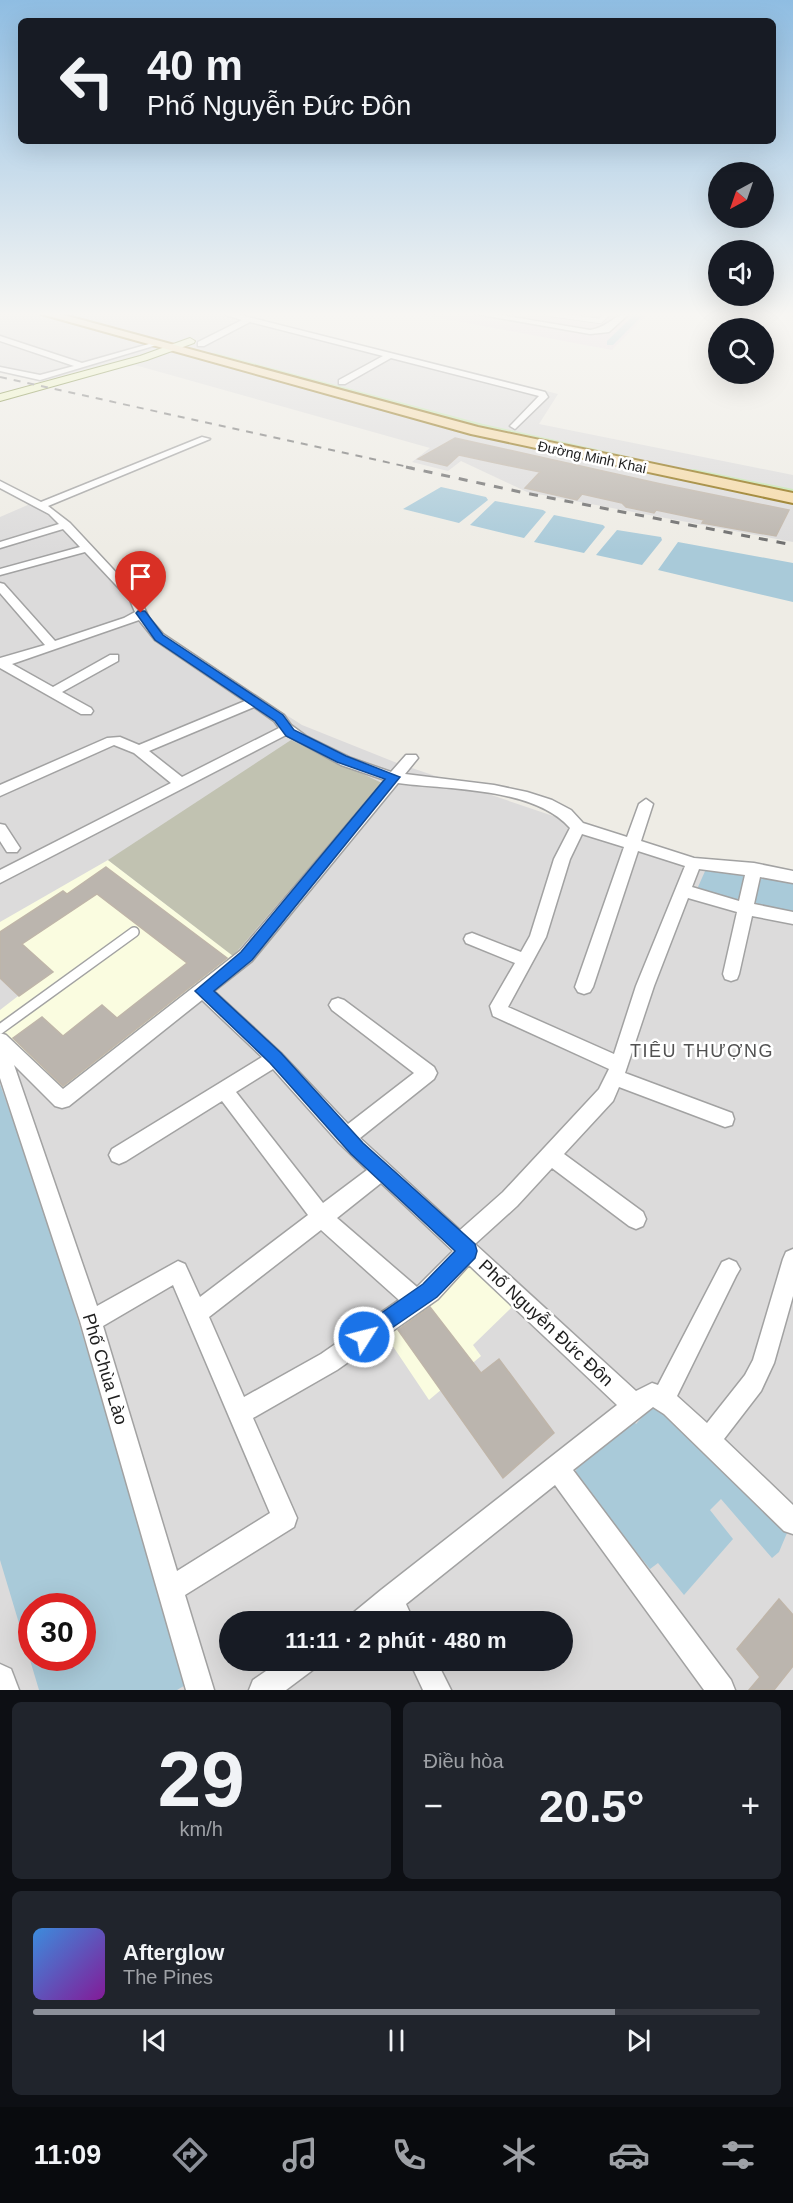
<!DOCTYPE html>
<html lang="vi">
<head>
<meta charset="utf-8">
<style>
  :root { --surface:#171b24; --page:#20242c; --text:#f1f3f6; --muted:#9ea1a6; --line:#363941; --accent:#8c9099 }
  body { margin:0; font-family:Arial,sans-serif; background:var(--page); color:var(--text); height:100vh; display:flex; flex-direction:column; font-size:22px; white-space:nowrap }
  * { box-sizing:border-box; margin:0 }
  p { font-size:20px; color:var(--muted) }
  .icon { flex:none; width:33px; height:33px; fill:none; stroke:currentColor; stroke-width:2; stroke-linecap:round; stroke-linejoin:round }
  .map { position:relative; height:1690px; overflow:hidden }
  .panel { display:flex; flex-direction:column; gap:12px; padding:12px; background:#0d0f14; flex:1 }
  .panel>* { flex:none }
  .banner { position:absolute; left:18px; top:18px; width:758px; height:126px; border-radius:9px; box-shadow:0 6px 24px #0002; background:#171b24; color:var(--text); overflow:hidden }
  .needle { width:39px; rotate:220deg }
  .controls { position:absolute; left:708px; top:162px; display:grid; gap:12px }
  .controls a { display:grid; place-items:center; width:66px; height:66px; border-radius:50%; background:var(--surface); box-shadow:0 6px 24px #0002; font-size:30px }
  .speed { position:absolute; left:18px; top:1593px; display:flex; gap:12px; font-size:30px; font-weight:700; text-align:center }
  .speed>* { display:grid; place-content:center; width:78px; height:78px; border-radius:50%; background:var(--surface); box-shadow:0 6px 24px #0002; line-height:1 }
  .speed .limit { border:9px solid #d22; background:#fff; color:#111 }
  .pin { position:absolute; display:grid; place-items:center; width:51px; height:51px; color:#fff; margin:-62px -26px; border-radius:50% 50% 50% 0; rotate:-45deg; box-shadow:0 0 6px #0007 }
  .pin .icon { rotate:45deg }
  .me { position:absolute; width:66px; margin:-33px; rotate:54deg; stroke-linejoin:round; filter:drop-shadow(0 0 4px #0008) }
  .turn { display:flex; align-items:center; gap:21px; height:126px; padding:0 30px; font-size:27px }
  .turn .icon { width:78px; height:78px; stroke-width:2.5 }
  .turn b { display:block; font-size:42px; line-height:51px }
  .big { font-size:45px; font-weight:600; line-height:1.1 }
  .panel .card { flex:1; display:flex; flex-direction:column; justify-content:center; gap:9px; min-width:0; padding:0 21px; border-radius:9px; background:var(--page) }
  .panel .dial { align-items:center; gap:0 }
  .dial b { font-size:78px; line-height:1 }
  .song { display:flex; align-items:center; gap:18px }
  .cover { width:72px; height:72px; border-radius:9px; background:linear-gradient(135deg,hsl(210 70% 55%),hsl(290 70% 35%)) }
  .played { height:6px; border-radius:3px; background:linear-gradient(90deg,var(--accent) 80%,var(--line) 80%) }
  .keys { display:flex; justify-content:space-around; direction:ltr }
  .heat { display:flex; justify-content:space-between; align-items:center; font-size:33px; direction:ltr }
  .panel .tiles { flex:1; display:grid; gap:12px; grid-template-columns:1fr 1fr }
  .card:last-child { grid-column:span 2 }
  .trip { position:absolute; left:219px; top:1611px; width:354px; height:60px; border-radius:30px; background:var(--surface); box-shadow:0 6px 24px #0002; font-weight:600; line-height:60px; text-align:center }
  .tab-bar { display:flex; height:96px; justify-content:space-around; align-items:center; background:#090b0e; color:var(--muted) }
  .tab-bar .icon { width:42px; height:42px }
  .tab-bar .current { color:var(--accent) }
  .tab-bar b { font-size:27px; color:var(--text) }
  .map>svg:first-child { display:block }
  .residential { fill:#dcdbdb; fill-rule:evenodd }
  .industrial { fill:#e7d8e3 }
  .education { fill:#fafce0 }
  .construction { fill:#c1c2b1 }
  .grass { fill:#c4e5af }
  .water { fill:#a9cad9; fill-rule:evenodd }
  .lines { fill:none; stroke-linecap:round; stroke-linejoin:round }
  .canal { fill:#a9cad9; fill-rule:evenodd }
  .building { fill:#bbb5ae; stroke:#bfb5a9; stroke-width:1.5 }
  .service-far1-casing { stroke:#a2a2a2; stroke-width:6 }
  .service-casing { stroke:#a2a2a2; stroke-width:12 }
  .minor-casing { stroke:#a2a2a2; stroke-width:3 }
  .tertiary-casing { stroke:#a2a2a2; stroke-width:3 }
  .secondary-casing { stroke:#5a6d0d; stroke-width:2 }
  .primary-casing { stroke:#8d6e0c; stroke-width:4 }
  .service-far1 { stroke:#fff; stroke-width:4.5 }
  .service { stroke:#fff; stroke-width:9 }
  .minor { fill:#fff; fill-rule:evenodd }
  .tertiary { fill:#fff; fill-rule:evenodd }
  .secondary { fill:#edf5bd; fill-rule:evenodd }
  .primary { fill:#f5d9a4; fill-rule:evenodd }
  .rail-far1 { stroke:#6c6c6c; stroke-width:2; stroke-dasharray:7 7; stroke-linecap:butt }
  .rail { stroke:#6c6c6c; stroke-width:3; stroke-dasharray:9 9; stroke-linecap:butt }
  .route { fill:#1a73e8; stroke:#114b97; stroke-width:1.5 }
  .labels { text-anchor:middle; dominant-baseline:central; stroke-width:5; stroke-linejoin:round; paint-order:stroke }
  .far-street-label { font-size:14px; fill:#1e1e1e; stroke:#fff }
  .quarter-label { font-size:18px; letter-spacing:1.5px; fill:#515151; stroke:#fff }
  .near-street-label { font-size:18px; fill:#1e1e1e; stroke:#fff }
</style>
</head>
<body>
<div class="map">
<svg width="793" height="1690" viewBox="0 0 793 1690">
  <rect width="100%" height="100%" fill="#eeece5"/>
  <path class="residential" d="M0 314H238L558 394 539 424 793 475V542L527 492 461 461 448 471 412 462 430 448 135 365 53 384 0 373Z
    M37 501 143 611 140 621 302 725 397 763 568 821 701 861 793 872V1690H0V517ZM32 1606H82V1658H32ZM230 1622H562V1660H230Z"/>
  <path class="industrial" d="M419 314H648L612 350Z"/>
  <path class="education" d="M108 860 238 959 64 1093 0 1029V1010L22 993 0 976V922Z
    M466 1260 513 1306 473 1345 481 1356 429 1400 384 1333Z"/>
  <path class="construction" d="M291 740 382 783 233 956 108 860Z"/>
  <path class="grass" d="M215 353 483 424 646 460 481 426 210 354Z
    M694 469 793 489V492L689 470Z"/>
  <path class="water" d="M441 487 486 497 488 500 459 523 403 509Z
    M495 501 543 510 546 512 524 538 470 525Z
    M554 515 603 525 605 527 584 553 534 542Z
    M617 530 661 537 662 540 642 565 596 555Z
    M678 542 793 563V602L658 570Z
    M706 869 793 881V913L705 894 698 887Z
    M0 1084 45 1210 187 1684 177 1690H39L0 1560ZM32 1606H82V1658H32Z
    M653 1405 658 1406 776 1520 787 1533 779 1552 772 1558 721 1499 710 1510 733 1539 684 1595 658 1563 650 1569 575 1476 577 1466 632 1419 636 1424Z"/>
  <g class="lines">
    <path class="canal" d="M635 314H644L613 345H607V341Z"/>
  </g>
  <path class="building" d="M455 438 661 484 789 510 776 536 702 523 704 520 656 510 654 513 626 507 622 503 582 494 577 500 525 488 540 472 496 463 459 455 447 466 418 459Z
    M106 867 227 958 63 1086 13 1038 42 1017 63 1036 102 1005 117 1018 187 963 97 894 22 944 53 972 19 996 0 978V932L63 891 67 894Z
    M430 1307 481 1373 499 1359 554 1433 503 1478 398 1330Z
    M779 1599 793 1615V1666L774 1690H749L760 1677 737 1649Z"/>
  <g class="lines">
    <g class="service-far1-casing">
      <path id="service-far1" d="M550 314 600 321 608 314"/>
    </g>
    <g class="service-casing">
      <path id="service" d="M0 1029 134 932"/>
    </g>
    <g class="minor-casing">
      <path id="minor" d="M223 314H236L545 392 548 397 515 429 510 426 512 424 539 396 391 358 345 384H339V380L383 356 250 322 204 346H198V342L242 320Z
        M476 314H495L590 330C609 327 614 314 629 314L609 332 590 334Z
        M0 336 82 363 156 342 160 344 40 380 0 371V367L40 375 74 366 0 341Z
        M202 437 210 439 48 506 70 523 139 597 149 618 163 634 284 715 291 725 306 736 351 758 391 772 406 755H416L418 758 405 774 494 785 527 792 552 800 571 810 583 823 627 837 639 804 646 799 653 804 641 841 694 858 754 863 793 871V883L760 877 754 904 793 912V924L752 916 739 974 737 979 731 981 725 979 723 974 737 912 688 898 654 986 625 1073 732 1113 734 1119 732 1125 725 1127 619 1087 613 1101 564 1154 643 1212 646 1219 643 1226 636 1229 629 1226 552 1168 517 1206 475 1244 636 1391 652 1383 658 1385 722 1262 729 1259 736 1262 740 1269 736 1276 677 1396 707 1423 745 1375 753 1360 783 1259 786 1252 793 1249V1296L774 1363 761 1391 724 1439 793 1505V1534L784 1531 664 1414 653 1407 573 1470 731 1680 735 1690H704L555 1485 406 1604 414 1622H387L386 1619 383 1622H349L353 1613 381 1590 617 1405 469 1265 438 1299 337 1370 253 1418 297 1518 294 1527 185 1595 214 1690H186L80 1321 0 1078V1033L6 1035 63 1089 240 951 385 780 341 765 286 735 0 883V870L171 783 134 753 114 745 0 796V785L107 738 120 737 139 745 245 701 155 640 139 620 12 664 53 687 110 655H118V661L62 692 91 708 93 711 91 714H81L0 668V658L45 645 0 593V583L4 584 55 641 124 618 135 612 130 600 85 552 0 575V569L80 547 63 529 0 548V542L59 524 49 514 0 488V481L41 502ZM254 707 274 721 279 728 182 777 149 751ZM398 783C449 790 534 787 570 828L554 859 530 936 521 952 472 933 466 935 464 939 466 943 515 963 490 1006 493 1016 609 1069 599 1089 503 1192 460 1230 360 1138 434 1079 437 1073 434 1067 344 1000 338 998 332 1000 329 1005 332 1010 414 1073 348 1124 281 1053 214 991 252 961ZM582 834 624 847 575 987 578 992 584 994 590 992 593 987 638 851 685 866 636 986 614 1054 508 1007 546 937 570 859ZM699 869 745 875 739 901 692 887ZM202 1000 262 1057 112 1149 109 1155 112 1161 119 1164 126 1161 222 1101 308 1215 200 1297 185 1264 178 1261 97 1306 14 1065 55 1106 62 1108 69 1106ZM273 1069 339 1143 367 1170 323 1203 236 1092ZM381 1183 453 1251 417 1287 337 1218ZM321 1230 399 1300 321 1354 244 1397 209 1317ZM173 1285 270 1513 177 1571 103 1326Z
        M0 824 5 825 20 848 17 852H7L0 841Z
        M282 1660H318L314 1669 286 1690H249L253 1680Z
        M409 1660H436L451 1690H423Z"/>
    </g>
    <g class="tertiary-casing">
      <path id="tertiary" d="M0 1664 11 1669 19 1690H0Z"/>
    </g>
    <g class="secondary-casing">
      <path id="secondary" d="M190 338 195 341 194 343 147 360 0 401V394L140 356Z"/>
    </g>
    <g class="primary-casing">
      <path id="primary" d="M41 314H60L478 427 793 493V503L471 434Z"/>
    </g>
    <use href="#service-far1" class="service-far1"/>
    <use href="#service" class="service"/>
    <use href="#minor" class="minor"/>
    <use href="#tertiary" class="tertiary"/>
    <use href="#secondary" class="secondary"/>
    <use href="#primary" class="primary"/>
    <path class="rail-far1" d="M0 377 413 468"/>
    <path class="rail" d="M406 467 525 493 793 545"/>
  </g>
  <linearGradient id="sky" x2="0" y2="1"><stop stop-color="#8fbde2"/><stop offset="0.57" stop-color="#f7f6f3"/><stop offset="1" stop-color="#f7f6f3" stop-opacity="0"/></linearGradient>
  <rect width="793" height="551" fill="url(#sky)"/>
  <path class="route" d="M138 611H145L163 635 283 715 294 730 346 756 400 777 252 960 214 991 281 1053 363 1143 475 1244 477 1251 475 1258 437 1297 364 1347 357 1344 354 1337 357 1330 423 1284 455 1251 351 1154 270 1063 195 991 241 952 385 779 337 762 286 736 275 721 155 640 136 613Z"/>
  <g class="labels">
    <g class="far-street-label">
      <text transform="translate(592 457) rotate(12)">Đường Minh Khai</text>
    </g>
    <g class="quarter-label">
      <text x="702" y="1051">TIÊU THƯỢNG</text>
    </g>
    <g class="near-street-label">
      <text transform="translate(546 1323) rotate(43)">Phố Nguyễn Đức Đôn</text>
      <text transform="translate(105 1369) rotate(73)">Phố Chùa Lào</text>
    </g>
  </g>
</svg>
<div class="controls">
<a><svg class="needle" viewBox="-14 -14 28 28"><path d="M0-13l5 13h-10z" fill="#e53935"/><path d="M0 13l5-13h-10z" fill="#9ea1a6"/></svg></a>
<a><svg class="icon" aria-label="sound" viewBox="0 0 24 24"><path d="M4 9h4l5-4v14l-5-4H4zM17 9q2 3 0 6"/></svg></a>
<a><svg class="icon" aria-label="search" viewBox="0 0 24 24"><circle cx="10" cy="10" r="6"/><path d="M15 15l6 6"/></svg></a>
</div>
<div class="speed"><div class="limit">30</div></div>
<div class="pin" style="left:141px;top:613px;background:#d93025"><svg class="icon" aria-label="arrive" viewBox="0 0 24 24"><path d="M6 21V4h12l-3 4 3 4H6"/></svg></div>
<svg class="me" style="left:364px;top:1337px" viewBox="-20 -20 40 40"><circle r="17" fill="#1a73e8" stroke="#fff" stroke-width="3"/><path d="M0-11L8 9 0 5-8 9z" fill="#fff"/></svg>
<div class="trip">11:11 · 2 phút · 480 m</div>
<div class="banner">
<div class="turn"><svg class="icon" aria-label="left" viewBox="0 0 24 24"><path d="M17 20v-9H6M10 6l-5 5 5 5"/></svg><div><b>40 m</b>Phố Nguyễn Đức Đôn</div></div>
</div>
</div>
<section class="panel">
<div class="tiles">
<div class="card dial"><b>29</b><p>km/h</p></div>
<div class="card"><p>Điều hòa</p>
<div class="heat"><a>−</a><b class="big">20.5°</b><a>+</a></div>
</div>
<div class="card">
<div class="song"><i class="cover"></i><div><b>Afterglow</b><p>The Pines</p></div></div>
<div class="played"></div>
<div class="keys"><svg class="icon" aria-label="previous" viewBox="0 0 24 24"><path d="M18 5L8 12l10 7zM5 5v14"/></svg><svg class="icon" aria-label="pause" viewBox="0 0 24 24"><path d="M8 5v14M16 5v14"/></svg><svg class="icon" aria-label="next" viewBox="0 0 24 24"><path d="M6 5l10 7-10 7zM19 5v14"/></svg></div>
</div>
</div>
</section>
<nav class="tab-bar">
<b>11:09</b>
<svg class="icon current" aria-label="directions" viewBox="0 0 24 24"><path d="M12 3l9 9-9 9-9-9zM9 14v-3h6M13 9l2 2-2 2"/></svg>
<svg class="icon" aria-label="music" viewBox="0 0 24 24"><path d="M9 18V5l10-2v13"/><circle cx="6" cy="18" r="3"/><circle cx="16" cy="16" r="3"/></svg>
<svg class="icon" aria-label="phone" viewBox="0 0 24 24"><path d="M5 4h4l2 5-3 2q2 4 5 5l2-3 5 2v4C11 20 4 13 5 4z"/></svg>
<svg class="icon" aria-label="climate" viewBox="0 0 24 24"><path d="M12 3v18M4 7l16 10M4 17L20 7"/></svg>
<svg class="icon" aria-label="car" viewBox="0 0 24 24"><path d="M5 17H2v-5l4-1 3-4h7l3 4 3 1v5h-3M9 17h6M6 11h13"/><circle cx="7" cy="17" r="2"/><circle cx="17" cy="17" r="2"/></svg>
<svg class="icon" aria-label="filters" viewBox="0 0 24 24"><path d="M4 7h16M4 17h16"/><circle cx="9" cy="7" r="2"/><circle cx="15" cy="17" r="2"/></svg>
</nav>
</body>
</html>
